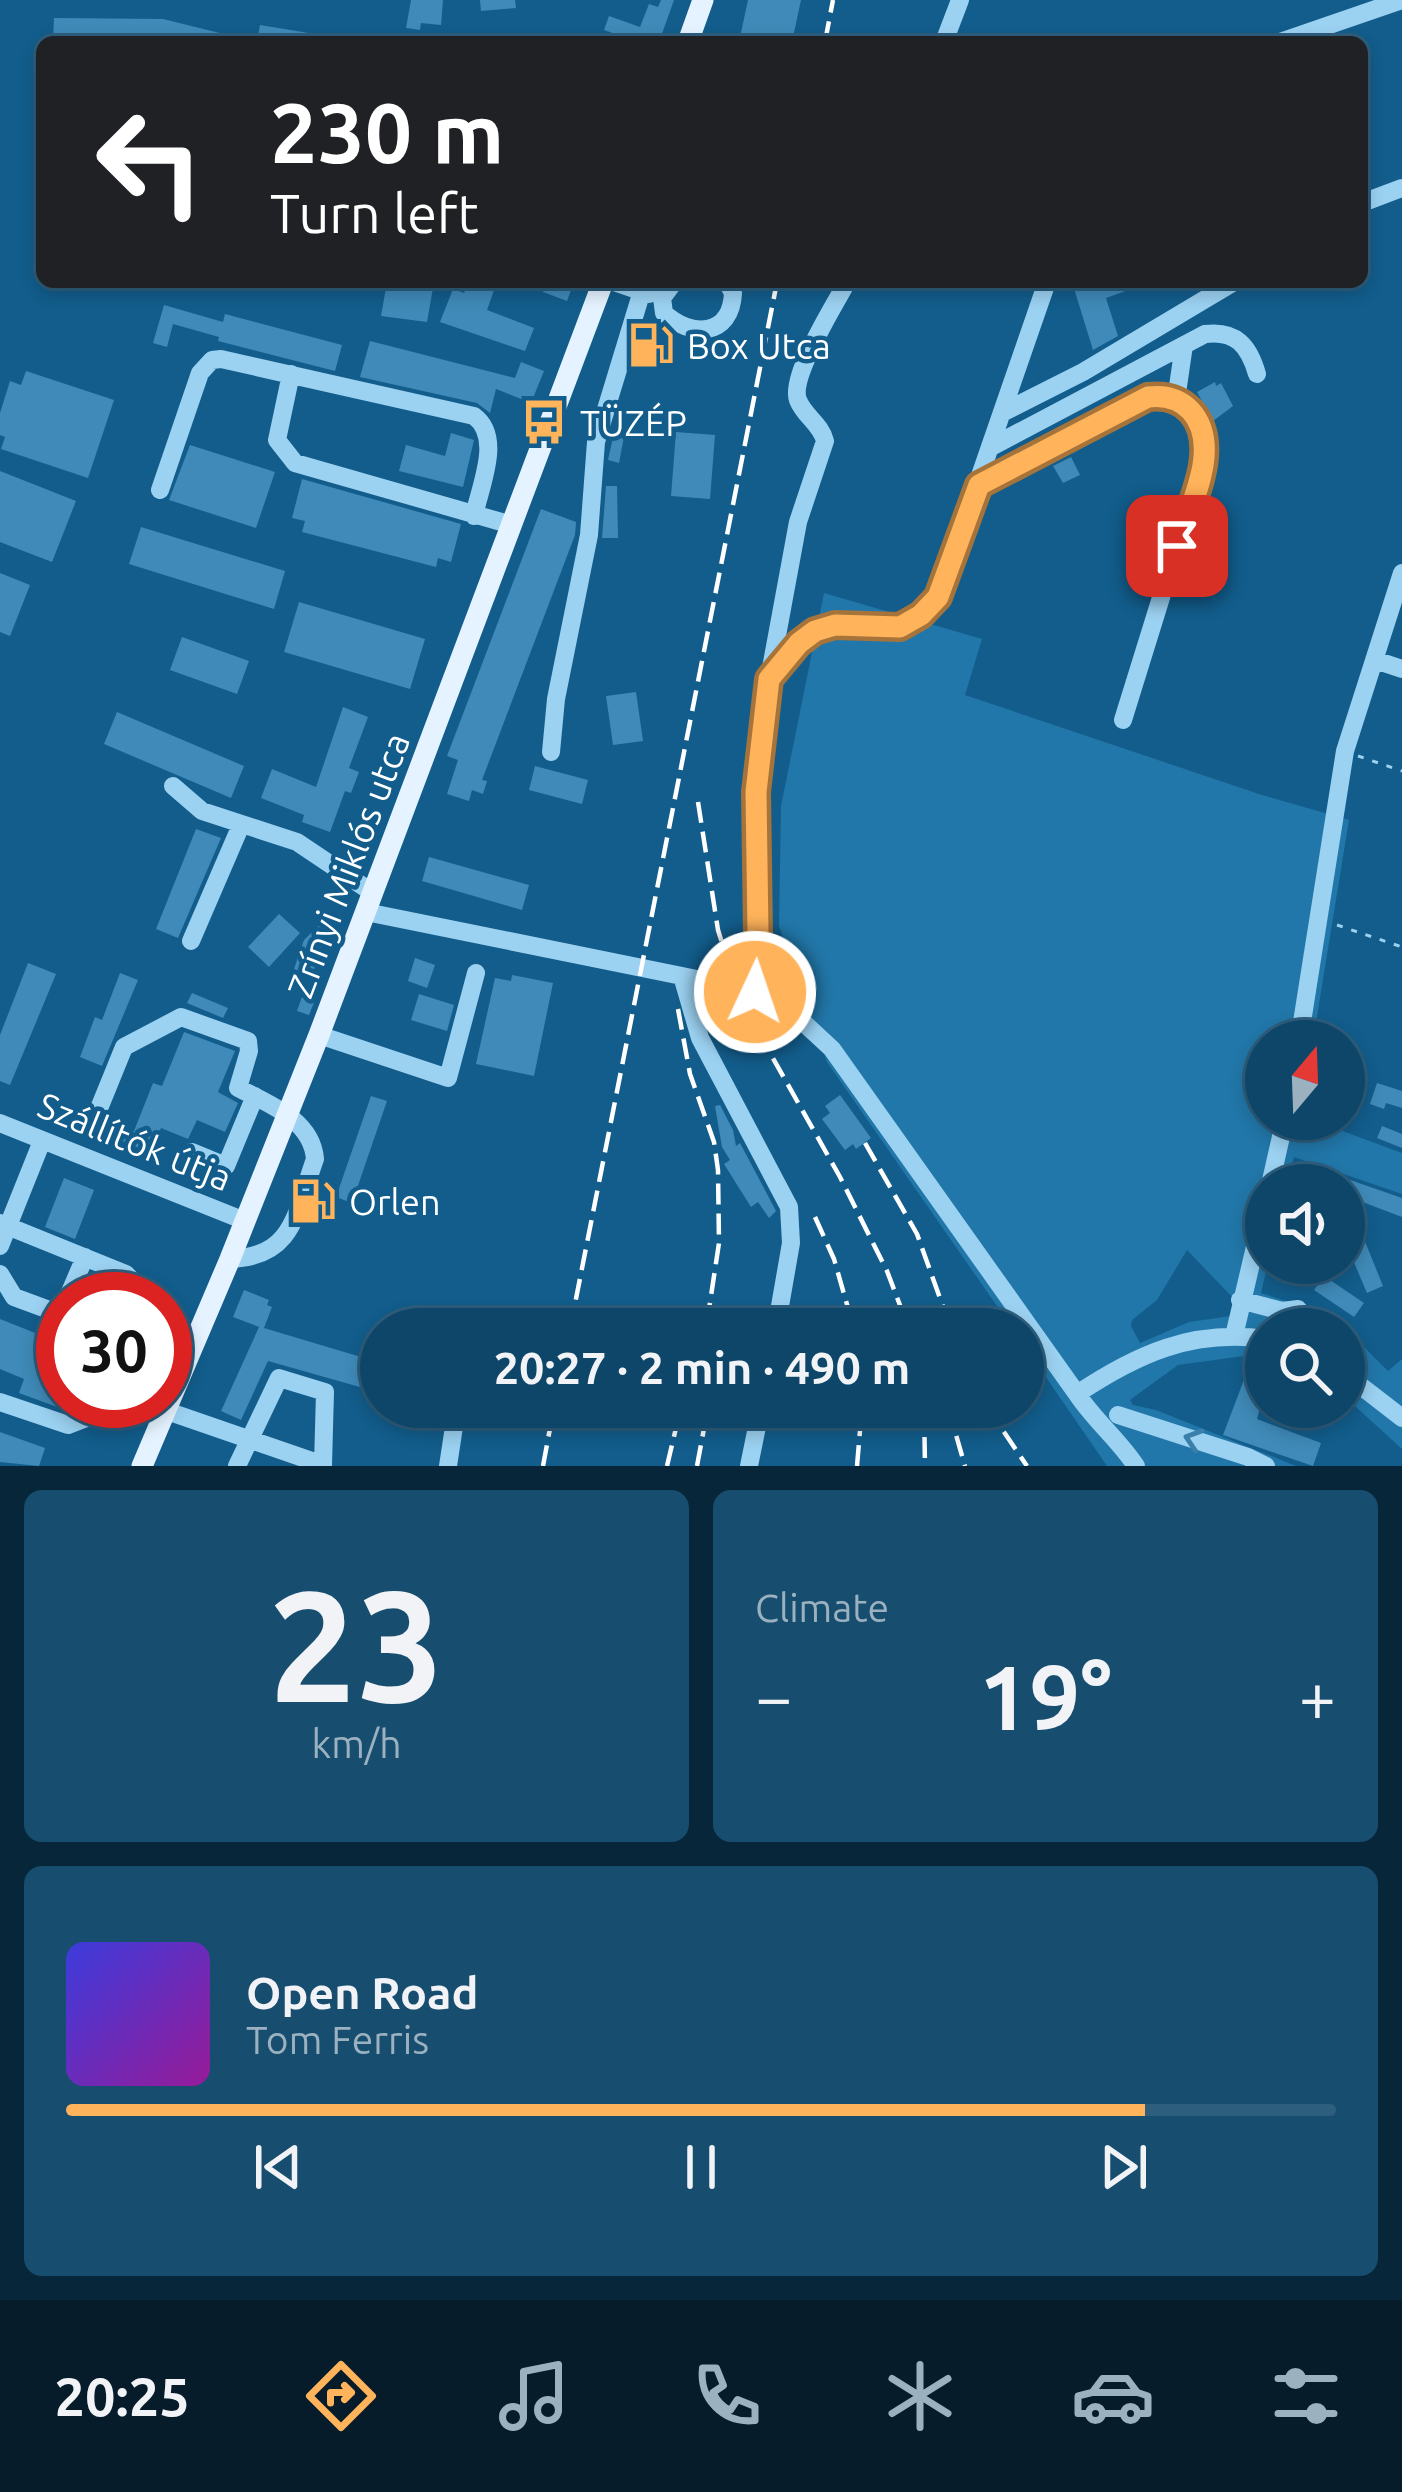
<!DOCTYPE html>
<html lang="en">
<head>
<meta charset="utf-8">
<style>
  :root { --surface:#0e4669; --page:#174d6f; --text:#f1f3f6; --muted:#9bb1c0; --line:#2e5e7d; --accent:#ffb35a }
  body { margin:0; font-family:Ubuntu,sans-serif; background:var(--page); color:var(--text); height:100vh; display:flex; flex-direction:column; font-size:45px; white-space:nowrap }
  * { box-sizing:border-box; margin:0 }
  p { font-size:39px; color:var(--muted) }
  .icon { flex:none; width:66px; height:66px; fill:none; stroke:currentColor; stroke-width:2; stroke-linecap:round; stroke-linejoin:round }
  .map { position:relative; height:1466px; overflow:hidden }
  .panel { display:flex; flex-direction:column; gap:24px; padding:24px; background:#08263a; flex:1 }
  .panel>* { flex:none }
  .banner { position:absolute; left:36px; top:36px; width:1332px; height:252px; border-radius:18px; box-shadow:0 6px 18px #0003,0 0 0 3px var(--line); background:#202124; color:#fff; overflow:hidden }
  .needle { width:78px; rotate:19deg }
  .buttons { position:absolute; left:1245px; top:1020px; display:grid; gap:24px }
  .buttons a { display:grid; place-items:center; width:120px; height:120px; border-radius:50%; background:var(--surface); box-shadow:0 6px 18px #0003,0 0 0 3px var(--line); font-size:60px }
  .speed { position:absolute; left:36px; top:1272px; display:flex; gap:24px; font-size:60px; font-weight:700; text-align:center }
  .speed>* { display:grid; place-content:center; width:156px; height:156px; border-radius:50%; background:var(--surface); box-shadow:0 6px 18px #0003,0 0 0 3px var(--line); line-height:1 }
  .speed .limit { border:18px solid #d22; background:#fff; color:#111 }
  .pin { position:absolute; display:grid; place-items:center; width:102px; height:102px; color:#fff; margin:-51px; border-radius:24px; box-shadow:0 6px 18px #0006 }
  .me { position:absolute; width:132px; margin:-66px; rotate:3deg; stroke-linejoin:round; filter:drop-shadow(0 0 9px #0008) }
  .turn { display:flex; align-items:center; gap:42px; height:252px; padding:0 36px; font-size:54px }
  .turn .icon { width:156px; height:156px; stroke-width:2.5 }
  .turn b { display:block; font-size:84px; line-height:102px }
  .big { font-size:90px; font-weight:600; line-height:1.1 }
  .panel .card { flex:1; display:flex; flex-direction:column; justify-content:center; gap:18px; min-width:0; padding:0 42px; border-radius:18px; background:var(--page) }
  .panel .dial { align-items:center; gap:0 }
  .dial b { font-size:156px; line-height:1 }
  .song { display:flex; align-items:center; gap:36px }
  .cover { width:144px; height:144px; border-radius:18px; background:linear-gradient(135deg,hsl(240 70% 55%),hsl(300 70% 35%)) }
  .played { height:12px; border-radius:6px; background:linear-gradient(90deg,var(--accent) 85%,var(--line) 85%) }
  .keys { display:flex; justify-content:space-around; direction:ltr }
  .heat { display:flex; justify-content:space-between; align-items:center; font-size:66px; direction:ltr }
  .panel .tiles { flex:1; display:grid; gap:24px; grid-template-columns:1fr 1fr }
  .card:last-child { grid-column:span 2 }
  .trip { position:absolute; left:360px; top:1308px; width:684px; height:120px; border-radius:60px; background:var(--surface); box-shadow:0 6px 18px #0003,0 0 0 3px var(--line); font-weight:600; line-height:120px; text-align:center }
  .tab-bar { display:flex; height:192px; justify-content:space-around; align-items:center; background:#061c2a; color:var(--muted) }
  .tab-bar .icon { width:84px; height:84px }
  .tab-bar .selected { color:var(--accent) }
  .tab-bar b { font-size:54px; color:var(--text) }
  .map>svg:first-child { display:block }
  .green { fill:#2177a9; fill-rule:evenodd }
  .building { fill:#3f8ab8 }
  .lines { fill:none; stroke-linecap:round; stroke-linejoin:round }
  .path { stroke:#9bd1f1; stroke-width:3; stroke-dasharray:6 9; stroke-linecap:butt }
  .minor { stroke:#9bd1f1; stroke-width:18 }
  .major { stroke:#e4f3ff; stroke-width:21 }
  .rail { stroke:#fff; stroke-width:4.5; stroke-dasharray:21 9; stroke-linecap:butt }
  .oneway { stroke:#3b80aa }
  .route-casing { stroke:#a6743a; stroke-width:30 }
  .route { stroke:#ffb35a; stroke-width:21 }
  .labels { text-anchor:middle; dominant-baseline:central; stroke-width:9; stroke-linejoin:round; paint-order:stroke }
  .poi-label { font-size:36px; fill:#fff; stroke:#125d8c; text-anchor:start }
  .street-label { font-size:36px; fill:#fff; stroke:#125d8c }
</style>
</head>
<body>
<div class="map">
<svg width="1402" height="1466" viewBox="0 0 1402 1466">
  <rect width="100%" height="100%" fill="#125d8c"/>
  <path class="green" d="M824 593 982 639 965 695 1262 795 1349 820 1313 1041H1266V1119H1310L1402 1153V1194L1294 1157 1287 1185H1266L1268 1263 1261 1293 1295 1304 1346 1329 1388 1371 1402 1359V1449L1344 1396V1329H1266V1353L1178 1365 1130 1400 1133 1405 1156 1410 1296 1466H1107L1023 1344V1329H1013L827 1062 779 926 781 806ZM1187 1250 1235 1300 1231 1316 1189 1322 1140 1343 1131 1326 1132 1320 1157 1300Z"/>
  <path class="building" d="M411 0H443L441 25 421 23 420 30 406 28Z
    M480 0H515L516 8 481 11Z
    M661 0H674L659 42H638L604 30 609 16 640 27 649 4 658 7Z
    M748 0H801L792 42H739Z
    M54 18 163 19 240 38V42H53Z
    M260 25 327 36 326 42 257 41Z
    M387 282H434L427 322 381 316Z
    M469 282H497L487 310 534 328 525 351 440 322 453 289 464 293Z
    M546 282H574L567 301 543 292Z
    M1072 282H1145V284L1106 298 1118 336 1093 350Z
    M164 305 223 322 225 314 342 345 335 371 218 341 219 337 173 324 167 347 153 343Z
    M370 341 515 378 521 362 544 371 531 403 496 389 490 413 477 403 360 377Z
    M26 371 114 400 88 478 1 449 5 437 0 435V413L10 381 21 385Z
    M1215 382 1216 386 1221 383 1233 406 1213 421 1197 392Z
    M616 424 626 426 619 463 608 460Z
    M676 432 715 435 710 499 671 496Z
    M451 433 474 440 463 487 399 471 406 445 445 456Z
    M190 445 275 472 256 528 169 500Z
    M1071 457 1080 475 1063 483 1053 466Z
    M0 471 76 501 52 562 0 542Z
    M302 479 461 524 451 562 438 558 436 567 302 532 305 521 292 518Z
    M606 486H617L618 538H602Z
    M541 509 576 522 575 535 482 780 487 781 483 794 472 790 469 801 447 794 458 760 447 756Z
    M141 527 285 571 274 609 129 564Z
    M0 573 30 585 10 636 0 632Z
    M299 602 425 639 410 689 284 652Z
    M182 637 249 661 237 694 170 670Z
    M636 692 643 741 613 745 606 696Z
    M343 707 368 717 349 768 359 772 351 793 345 791 330 832 302 822 304 815 261 798 272 769 316 787Z
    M117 712 244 766 231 798 104 744Z
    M535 766 588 780 582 804 529 790Z
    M196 829 221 838 178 938 156 929Z
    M429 857 529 885 522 910 422 881Z
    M279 914 300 933 269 967 248 947Z
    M318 926 328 930 312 975 294 969 304 940Z
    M415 958 435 965 427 988 408 981Z
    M28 963 56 974 10 1085 0 1081V1035Z
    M120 973 138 980 102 1066 80 1057 95 1017 102 1020Z
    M512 975 553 983 534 1076 476 1064 495 978 511 981Z
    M304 991 317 995 309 1015 297 1011Z
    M192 993 228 1008 223 1018 187 1003Z
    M419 994 454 1005 447 1031 411 1020Z
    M184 1032 235 1051 218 1092 238 1103 225 1132 197 1120 188 1139 161 1128 151 1153 98 1131 105 1118 134 1131 153 1083 162 1086Z
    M1377 1083 1402 1091V1108L1386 1103 1384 1109 1370 1104Z
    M840 1095 871 1138 856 1149 853 1144 845 1150 822 1119 830 1113 825 1106Z
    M371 1096 387 1101 352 1203 336 1197Z
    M720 1105 733 1130 736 1146 740 1143 776 1211 769 1218 758 1202 751 1207 724 1164 730 1160 722 1147 715 1106Z
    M1382 1126 1402 1134V1148L1377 1138Z
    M1298 1162 1402 1198V1217L1344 1195V1185H1291Z
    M64 1178 94 1190 75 1239 45 1227Z
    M1364 1239 1383 1286 1367 1293 1347 1246Z
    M1270 1263H1290L1285 1279 1267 1274Z
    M1324 1276 1364 1303 1354 1317 1314 1290Z
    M90 1280 122 1292V1299H82Z
    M244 1290 269 1300 267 1305 272 1307 264 1328 381 1363V1393L268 1361 241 1420 221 1411 259 1327 233 1317Z
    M0 1319 63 1344V1401H77L75 1408 68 1411 19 1393 24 1379 0 1369Z
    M1252 1373 1263 1377 1261 1383 1266 1385 1257 1419 1321 1443 1313 1466 1223 1435 1245 1377 1250 1379Z
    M470 1407H500L495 1428 468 1421Z
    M0 1432 45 1448 39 1466 0 1462Z"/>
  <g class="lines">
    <path class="path" d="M1358 756 1402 771
      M1337 925 1402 947"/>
    <path class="minor" d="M944 42 960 0
      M1280 42 1402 0
      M1362 203 1402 188
      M614 282 649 294
      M674 282 662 298 664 313C691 338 731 337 733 293L727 282
      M291 374 277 440 295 463 512 525
      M1176 400 1184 345
      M1004 412 1083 372 1234 282
      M993 446 1205 334C1236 330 1249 346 1257 374
      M979 485 1137 399C1178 390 1210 417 1204 459L1123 720
      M160 490 200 373 212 360 221 359 474 416C503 437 480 486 474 516
      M1375 660 1402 669
      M769 679C783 663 796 640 816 631 866 607 890 655 938 597L1047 282
      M551 752 556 699 589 535 596 442 642 291
      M173 786 202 811 297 842 373 893
      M366 912 741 988 792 1012 832 1049 1077 1394C1137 1354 1192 1329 1266 1339
      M191 941 241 825
      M682 976 700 1038 789 1207 791 1243 776 1329
      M755 992 756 792 769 679 798 522 825 441C821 424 804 416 798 400 789 377 835 304 847 282
      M319 1035 448 1078 476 973
      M1299 1041 1345 751 1402 573
      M100 1106 124 1047 181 1017 248 1041 249 1051 238 1088C269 1104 312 1120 315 1159 296 1211 295 1257 230 1259
      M0 1123 245 1221
      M192 1152 226 1166 255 1096
      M1270 1185 1285 1119
      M0 1223 126 1274 136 1285V1299
      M0 1246 42 1141
      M0 1274 14 1297 60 1314 63 1308
      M67 1299 85 1257
      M1240 1300 1282 1311 1298 1309
      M1234 1336 1266 1200
      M1344 1373 1402 1418
      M1077 1394C1095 1421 1118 1439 1136 1466
      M0 1402 68 1425 86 1418 96 1401
      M167 1411 312 1461 311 1466
      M1118 1415 1248 1457 1266 1466
      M237 1466 279 1378 325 1392 323 1465
      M448 1466 457 1407
      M749 1466 761 1407"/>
    <path class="major" d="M688 42 703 0
      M142 1466 230 1259 319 1035 603 282"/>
    <path class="rail" d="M825 42 833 0
      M698 802 718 930 739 998 840 1177 887 1271 909 1329
      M678 1009 690 1074 714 1142 718 1170 719 1243 706 1329
      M865 1143 917 1234 951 1329
      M815 1217 834 1259 854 1329
      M570 1329 777 282
      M924 1407 925 1466
      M948 1407 965 1466
      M987 1407 1027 1466
      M543 1466 554 1407
      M667 1466 681 1407
      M697 1466 708 1407
      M857 1466 862 1407"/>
  </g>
  <defs><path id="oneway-chevron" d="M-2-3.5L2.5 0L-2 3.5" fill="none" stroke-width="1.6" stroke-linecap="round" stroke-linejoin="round" transform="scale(3)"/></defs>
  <use class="oneway" href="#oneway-chevron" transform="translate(1193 1439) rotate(-162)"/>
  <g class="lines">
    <g class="route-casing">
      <path id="route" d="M755 992 758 933 756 792 769 679 799 643 815 631 835 625 900 627 921 615 938 597 979 485 1148 397C1164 395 1179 398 1191 411 1223 447 1189 507 1177 546"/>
    </g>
    <use href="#route" class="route"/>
  </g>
  <defs>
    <g id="fuel-bare" transform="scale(3.6)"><path d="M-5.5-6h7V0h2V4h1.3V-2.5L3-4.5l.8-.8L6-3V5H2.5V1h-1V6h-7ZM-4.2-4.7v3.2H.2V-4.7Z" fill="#ffb35a" stroke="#125d8c" stroke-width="2.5" paint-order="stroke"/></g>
    <g id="bus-bare" transform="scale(3.6)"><path d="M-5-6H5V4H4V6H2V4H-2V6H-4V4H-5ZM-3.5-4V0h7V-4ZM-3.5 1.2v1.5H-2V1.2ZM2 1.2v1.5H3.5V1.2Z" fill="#ffb35a" stroke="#125d8c" stroke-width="2.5" paint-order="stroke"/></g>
  </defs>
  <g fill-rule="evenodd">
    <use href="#fuel-bare" x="651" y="345"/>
    <use href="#bus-bare" x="544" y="422"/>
    <use href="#fuel-bare" x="313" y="1201"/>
  </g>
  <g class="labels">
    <g class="poi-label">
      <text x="687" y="345">Box Utca</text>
      <text x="580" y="422">TÜZÉP</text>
      <text x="349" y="1201">Orlen</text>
    </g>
    <g class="street-label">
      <text transform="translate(348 865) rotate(-69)">Zrínyi Miklós utca</text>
      <text transform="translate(135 1141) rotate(22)">Szállítók útja</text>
    </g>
  </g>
</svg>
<div class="buttons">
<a><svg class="needle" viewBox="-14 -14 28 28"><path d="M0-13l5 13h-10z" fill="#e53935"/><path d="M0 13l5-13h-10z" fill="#9bb1c0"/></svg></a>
<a><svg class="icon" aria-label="sound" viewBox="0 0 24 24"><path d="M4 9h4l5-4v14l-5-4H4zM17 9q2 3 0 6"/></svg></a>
<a><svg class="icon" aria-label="search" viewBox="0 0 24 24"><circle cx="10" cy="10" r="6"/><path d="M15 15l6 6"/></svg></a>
</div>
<div class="speed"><div class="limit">30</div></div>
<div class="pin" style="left:1177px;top:546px;background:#d93025"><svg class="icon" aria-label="arrive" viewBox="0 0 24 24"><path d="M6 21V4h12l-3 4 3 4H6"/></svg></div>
<svg class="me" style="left:755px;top:992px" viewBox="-20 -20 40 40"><circle r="17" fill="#ffb35a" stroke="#fff" stroke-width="3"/><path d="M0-11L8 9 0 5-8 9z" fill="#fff"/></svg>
<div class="trip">20:27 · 2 min · 490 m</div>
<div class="banner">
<div class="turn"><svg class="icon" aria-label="left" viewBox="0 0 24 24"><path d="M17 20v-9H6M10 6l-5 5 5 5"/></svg><div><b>230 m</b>Turn left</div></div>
</div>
</div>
<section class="panel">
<div class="tiles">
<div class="card dial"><b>23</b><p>km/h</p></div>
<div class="card"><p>Climate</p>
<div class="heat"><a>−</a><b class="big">19°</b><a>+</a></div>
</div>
<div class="card">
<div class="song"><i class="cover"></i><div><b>Open Road</b><p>Tom Ferris</p></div></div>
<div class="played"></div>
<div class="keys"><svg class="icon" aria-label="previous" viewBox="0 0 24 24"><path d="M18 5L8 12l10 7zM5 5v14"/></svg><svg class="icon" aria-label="pause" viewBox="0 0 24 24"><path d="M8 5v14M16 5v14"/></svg><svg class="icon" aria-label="next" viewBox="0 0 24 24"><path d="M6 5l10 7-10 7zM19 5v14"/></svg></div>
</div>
</div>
</section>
<nav class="tab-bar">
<b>20:25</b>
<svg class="icon selected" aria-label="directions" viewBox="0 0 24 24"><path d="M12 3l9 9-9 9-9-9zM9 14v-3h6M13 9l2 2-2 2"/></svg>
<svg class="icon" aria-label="music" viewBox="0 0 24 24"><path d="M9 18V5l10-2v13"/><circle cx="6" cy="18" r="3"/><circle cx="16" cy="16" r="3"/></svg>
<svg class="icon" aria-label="phone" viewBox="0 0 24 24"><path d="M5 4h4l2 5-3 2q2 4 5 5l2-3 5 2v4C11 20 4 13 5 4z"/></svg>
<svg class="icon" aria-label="climate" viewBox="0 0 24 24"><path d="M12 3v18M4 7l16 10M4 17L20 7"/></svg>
<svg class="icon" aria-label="car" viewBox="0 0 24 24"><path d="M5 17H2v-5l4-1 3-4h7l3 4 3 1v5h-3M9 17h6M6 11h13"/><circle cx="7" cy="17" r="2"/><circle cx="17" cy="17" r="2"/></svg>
<svg class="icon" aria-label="filters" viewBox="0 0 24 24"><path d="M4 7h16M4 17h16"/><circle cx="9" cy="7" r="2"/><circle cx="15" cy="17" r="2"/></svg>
</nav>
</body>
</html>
